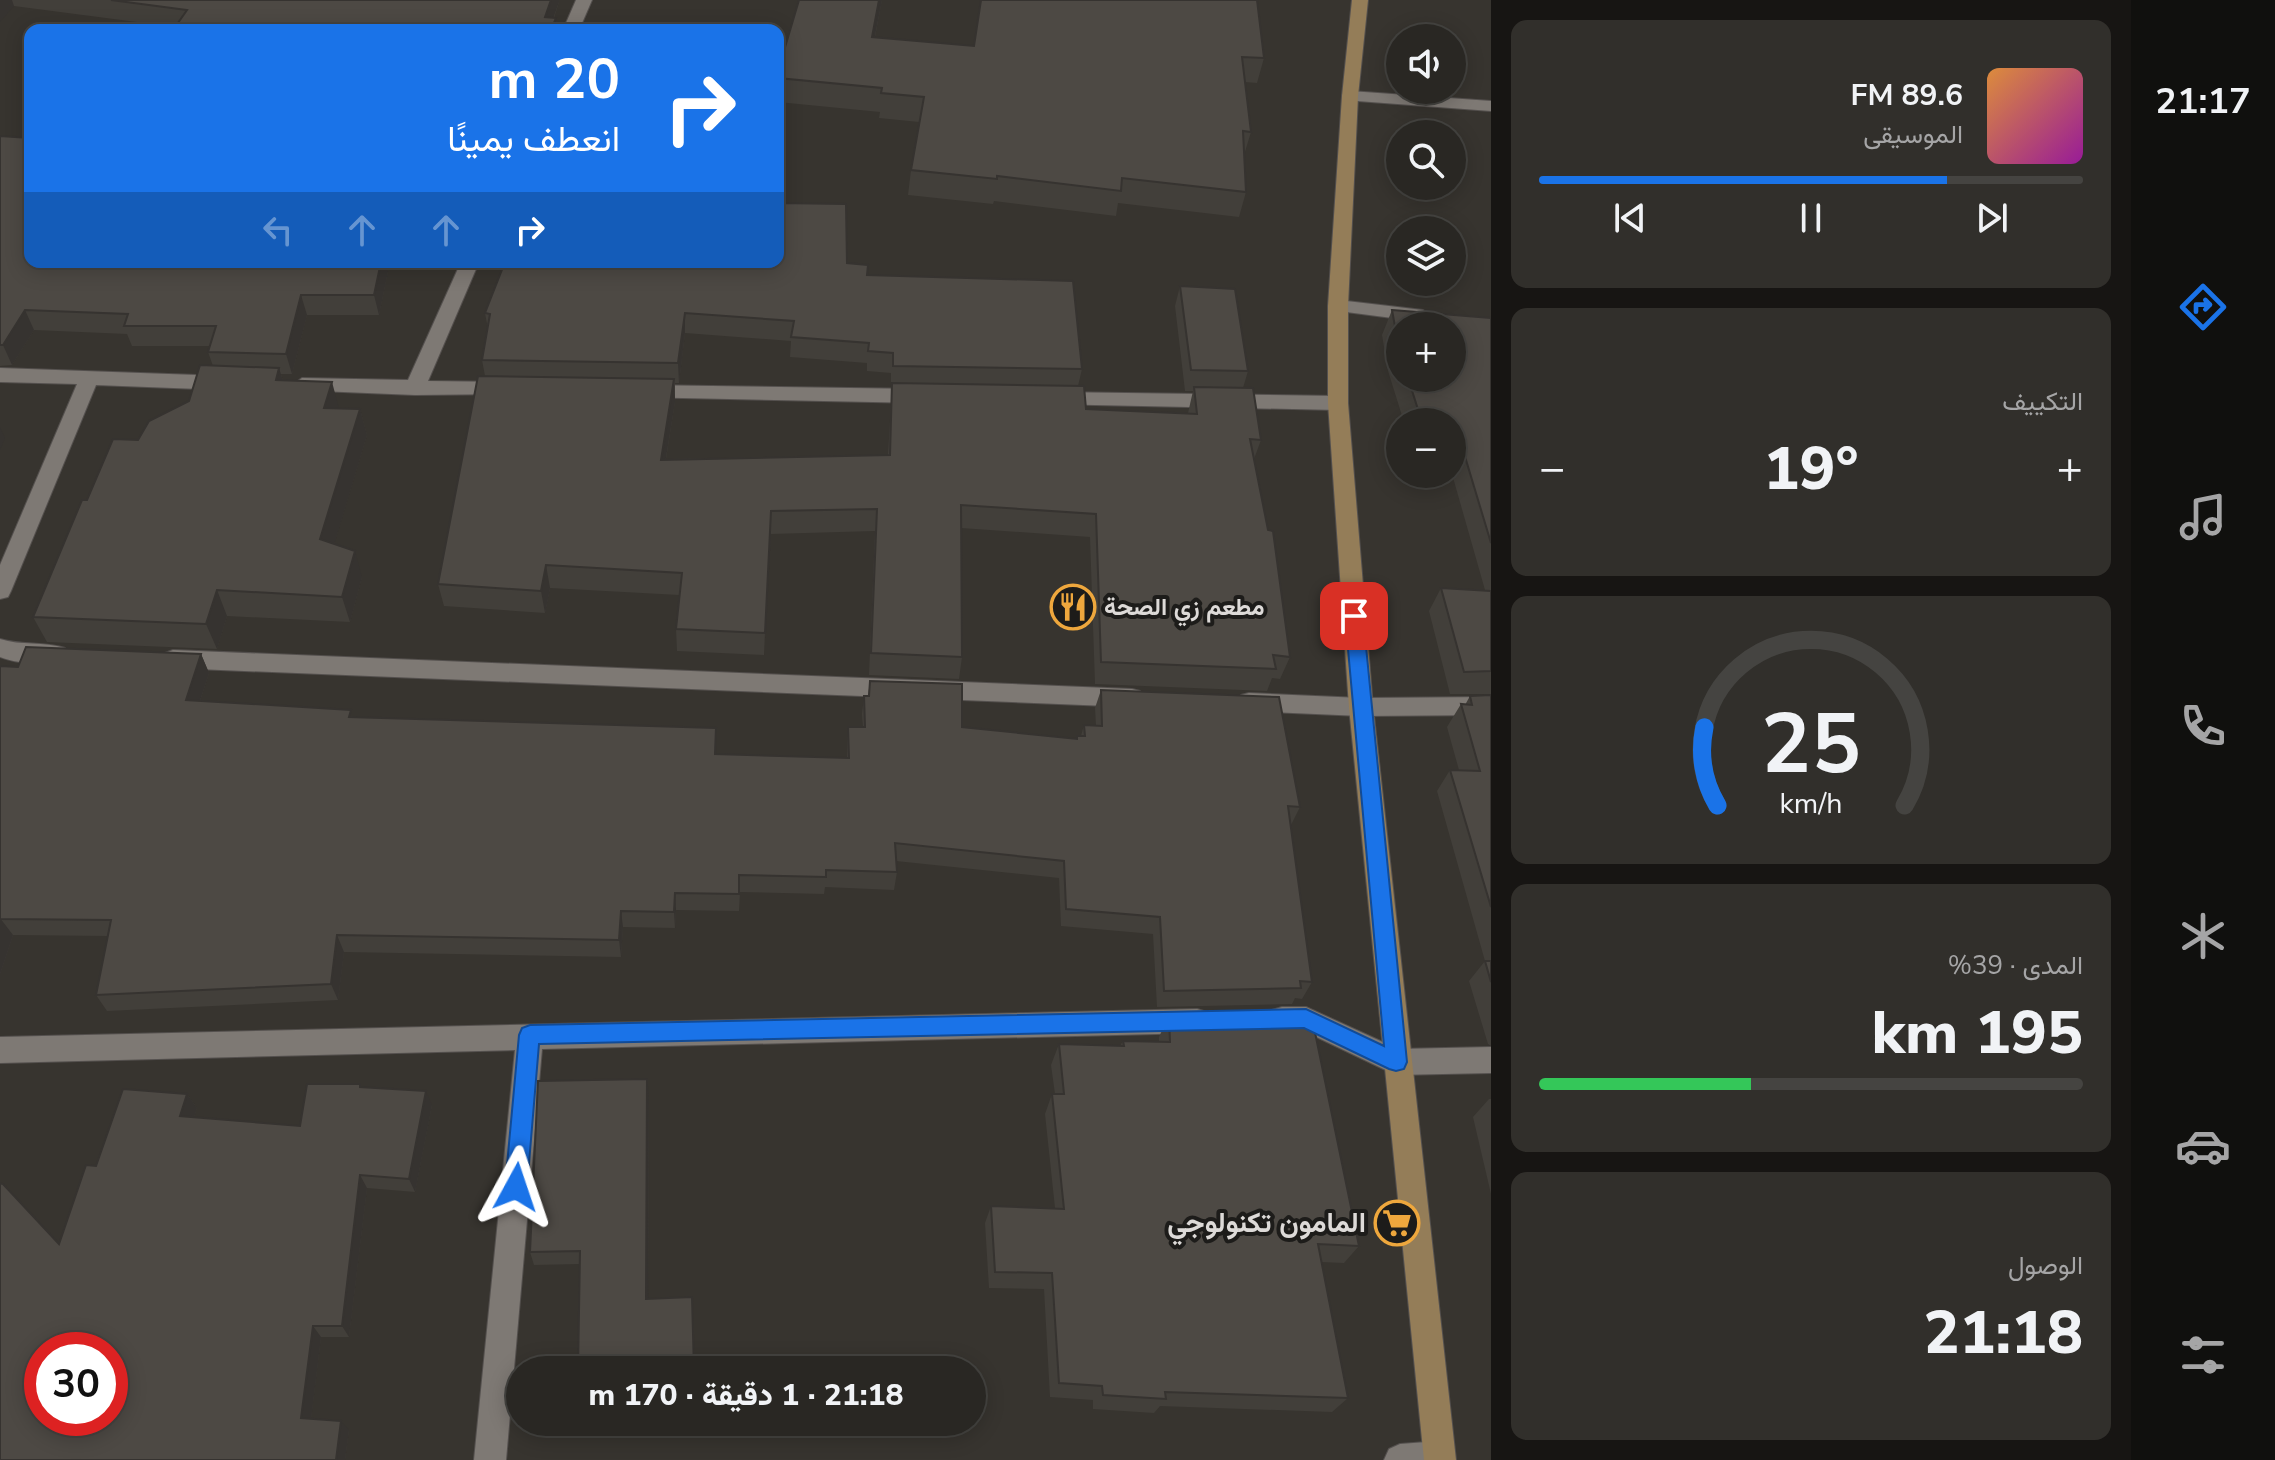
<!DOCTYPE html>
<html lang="ar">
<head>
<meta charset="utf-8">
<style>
  :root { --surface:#292723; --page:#312f2b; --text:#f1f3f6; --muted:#a5a5a6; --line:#454441; --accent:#1a73e8 }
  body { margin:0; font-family:"Nunito Sans",Vazirmatn,sans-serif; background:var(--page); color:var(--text); direction:rtl; height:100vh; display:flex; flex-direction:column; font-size:30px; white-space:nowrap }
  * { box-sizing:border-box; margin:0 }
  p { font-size:26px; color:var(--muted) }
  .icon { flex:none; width:44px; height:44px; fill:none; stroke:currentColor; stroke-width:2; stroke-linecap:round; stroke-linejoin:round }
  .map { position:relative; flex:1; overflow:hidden; direction:ltr }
  .side { display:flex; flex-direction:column; gap:20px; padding:20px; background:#171513; width:640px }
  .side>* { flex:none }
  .top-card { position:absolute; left:24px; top:24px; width:760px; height:244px; border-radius:16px; box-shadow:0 4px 20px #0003,0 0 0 2px var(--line); direction:rtl; background:#1a73e8; color:#fff; overflow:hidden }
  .controls { position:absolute; left:1386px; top:24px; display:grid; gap:16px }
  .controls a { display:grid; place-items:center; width:80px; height:80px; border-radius:50%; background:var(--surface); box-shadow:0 4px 20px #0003,0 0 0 2px var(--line); font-size:40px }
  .speed { position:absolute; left:24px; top:1332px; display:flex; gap:16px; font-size:40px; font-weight:700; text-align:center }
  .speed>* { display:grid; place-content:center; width:104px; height:104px; border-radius:50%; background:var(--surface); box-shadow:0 4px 20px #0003,0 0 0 2px var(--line); line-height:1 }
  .speed .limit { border:12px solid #d22; background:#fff; color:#111 }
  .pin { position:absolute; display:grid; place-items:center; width:68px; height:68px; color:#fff; margin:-34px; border-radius:16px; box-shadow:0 4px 12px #0006 }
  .me { position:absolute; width:88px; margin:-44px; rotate:5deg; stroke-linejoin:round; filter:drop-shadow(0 0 6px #0008) }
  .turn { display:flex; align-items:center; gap:28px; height:168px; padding:0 32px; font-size:36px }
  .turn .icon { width:104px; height:104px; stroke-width:2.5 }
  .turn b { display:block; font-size:56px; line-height:68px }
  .lanes { display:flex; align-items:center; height:76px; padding:0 32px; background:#0003; justify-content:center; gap:40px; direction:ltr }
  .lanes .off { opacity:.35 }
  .big { font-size:60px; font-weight:800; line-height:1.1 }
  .side .card { flex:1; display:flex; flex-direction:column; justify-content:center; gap:12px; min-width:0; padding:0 28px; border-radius:16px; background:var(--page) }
  .side .dial { align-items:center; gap:0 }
  .dial svg { height:208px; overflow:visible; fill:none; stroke:var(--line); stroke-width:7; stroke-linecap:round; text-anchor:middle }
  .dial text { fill:var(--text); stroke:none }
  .song { display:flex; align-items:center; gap:24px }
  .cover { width:96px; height:96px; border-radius:12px; background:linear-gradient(135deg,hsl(30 70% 55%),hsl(300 70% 35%)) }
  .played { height:8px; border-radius:4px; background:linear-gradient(90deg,var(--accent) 75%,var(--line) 75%) }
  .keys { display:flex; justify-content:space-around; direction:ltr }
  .heat { display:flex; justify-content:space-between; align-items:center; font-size:44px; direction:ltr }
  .charge { height:12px; border-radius:6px; background:linear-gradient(90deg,#34c759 39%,var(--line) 0) }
  .trip { position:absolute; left:506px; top:1356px; width:480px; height:80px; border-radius:40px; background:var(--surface); box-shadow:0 4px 20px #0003,0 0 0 2px var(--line); font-weight:800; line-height:80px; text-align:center; direction:rtl }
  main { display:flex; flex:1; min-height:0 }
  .tabs { display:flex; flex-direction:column; width:144px; justify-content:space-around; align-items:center; background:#10100e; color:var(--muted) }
  .tabs .icon { width:56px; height:56px }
  .tabs .selected { color:var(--accent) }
  .tabs b { font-size:36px; color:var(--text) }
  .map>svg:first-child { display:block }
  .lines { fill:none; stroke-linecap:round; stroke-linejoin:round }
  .street-casing { stroke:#54504e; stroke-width:2 }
  .secondary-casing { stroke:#54504e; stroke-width:2 }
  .street { fill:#7e7974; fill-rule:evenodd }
  .secondary { fill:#947d58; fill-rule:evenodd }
  .wall { fill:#423f3a; fill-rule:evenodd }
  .shaded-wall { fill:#363330 }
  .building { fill:#4d4944; stroke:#363330; stroke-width:2; fill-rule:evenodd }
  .route { fill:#1a73e8; stroke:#114b97; stroke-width:2 }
  .labels { text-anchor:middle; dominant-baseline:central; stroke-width:8; stroke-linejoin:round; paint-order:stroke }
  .poi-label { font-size:24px; font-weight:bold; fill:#dddad8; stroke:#1d1c1a; text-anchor:start }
  .near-poi-label { font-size:28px; font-weight:bold; fill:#dddad8; stroke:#1d1c1a; text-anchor:end }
</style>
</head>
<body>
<main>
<nav class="tabs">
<b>21:17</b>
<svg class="icon selected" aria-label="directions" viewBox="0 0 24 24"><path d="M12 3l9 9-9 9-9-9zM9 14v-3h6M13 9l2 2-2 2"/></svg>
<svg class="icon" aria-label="music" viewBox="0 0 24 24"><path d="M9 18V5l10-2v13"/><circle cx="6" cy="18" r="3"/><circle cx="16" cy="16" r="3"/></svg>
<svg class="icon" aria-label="phone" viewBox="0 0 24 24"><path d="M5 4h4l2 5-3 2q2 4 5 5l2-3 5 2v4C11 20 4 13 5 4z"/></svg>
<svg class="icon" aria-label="climate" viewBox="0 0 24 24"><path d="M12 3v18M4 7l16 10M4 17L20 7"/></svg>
<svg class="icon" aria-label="car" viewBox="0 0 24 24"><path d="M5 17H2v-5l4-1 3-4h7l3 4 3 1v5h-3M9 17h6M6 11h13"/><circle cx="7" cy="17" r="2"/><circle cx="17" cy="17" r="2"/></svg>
<svg class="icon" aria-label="filters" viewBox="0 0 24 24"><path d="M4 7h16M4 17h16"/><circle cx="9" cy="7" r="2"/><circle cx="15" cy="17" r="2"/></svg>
</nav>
<section class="side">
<div class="card">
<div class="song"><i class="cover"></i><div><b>89.6 FM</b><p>الموسيقى</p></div></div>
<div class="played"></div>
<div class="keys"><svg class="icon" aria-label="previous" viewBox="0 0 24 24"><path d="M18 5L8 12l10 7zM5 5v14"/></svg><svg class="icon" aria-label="pause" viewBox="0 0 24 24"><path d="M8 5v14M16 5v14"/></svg><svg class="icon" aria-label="next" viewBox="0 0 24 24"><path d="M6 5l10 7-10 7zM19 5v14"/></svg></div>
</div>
<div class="card"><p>التكييف</p>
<div class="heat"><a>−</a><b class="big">19°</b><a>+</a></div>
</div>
<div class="card dial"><svg viewBox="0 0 100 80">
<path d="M14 69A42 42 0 1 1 86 69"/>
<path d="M14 69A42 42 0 0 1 9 39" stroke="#1a73e8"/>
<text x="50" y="56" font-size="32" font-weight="700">25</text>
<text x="50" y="72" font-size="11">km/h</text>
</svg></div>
<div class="card"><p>المدى · 39%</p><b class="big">195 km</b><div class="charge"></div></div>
<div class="card"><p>الوصول</p><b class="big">21:18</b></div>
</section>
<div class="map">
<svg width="1491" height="1460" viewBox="0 0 1491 1460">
  <rect width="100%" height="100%" fill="#37342f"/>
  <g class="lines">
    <g class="street-casing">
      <path id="street" d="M576 0H592L579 30H563Z
        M1350 91 1491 101V111L1344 100 1342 96 1344 92Z
        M461 262H479L428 381 505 382 512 384 515 389 512 394 415 395 295 390 292 385 302 378 408 380Z
        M1338 300 1423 310 1433 316 1423 322 1331 310 1328 306 1331 302Z
        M0 368 225 376 235 383 225 390 96 385 11 591 8 597 0 599V565L77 384 0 382Z
        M642 385 921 389 931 396 921 403 635 397 632 392 635 387Z
        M1054 392 1338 396 1348 403 1338 410 1047 404 1044 399 1047 394Z
        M0 639C21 646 44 641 65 648L69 654 65 660C46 666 18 664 0 657Z
        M173 650 1132 689 1140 691 1144 698 1140 705 1132 707 173 668 165 665 161 659 165 653Z
        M1249 693 1361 698 1491 697V715L1361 716 1249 711 1241 709 1237 702 1241 695Z
        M1282 1007H1306L1398 1049 1491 1047V1073L1396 1075 1304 1031H1282L1272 1028 1268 1019 1272 1010Z
        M1197 1009 1207 1012 1211 1021 1207 1030 1197 1033 542 1049 506 1460H474L515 1050 0 1063V1037Z
        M1440 1441 1451 1446 1455 1460H1384L1389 1449 1400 1444Z"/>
    </g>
    <g class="secondary-casing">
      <path id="secondary" d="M1352 0H1368L1358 96 1348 306V403L1373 707 1456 1460H1424L1349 707 1328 403V306L1342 96Z"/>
    </g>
    <use href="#street" class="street"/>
    <use href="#secondary" class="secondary"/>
  </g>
  <path class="wall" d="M0 0H559V2L554 18H556L557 30H173L175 27 14 6Z
    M799 0H882L875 37 974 46 981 0 1264 58 1257 83 1245 82 1251 132 1244 155 1246 192 1239 217 1118 203 1116 216 994 201 993 204 908 195 911 170 919 122 879 118 880 112 778 102V71Z
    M0 136 390 262 379 315H307L292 374H281L283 381 339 408 360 409 367 435 334 544 362 577 350 622 227 616 217 649 47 642 33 617 87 500 138 440 189 401 213 366 208 352 210 346H132L127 334 34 330 12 365 0 366Z
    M847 263 867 275 1082 369 1078 386 1086 409 1188 413 1193 391H1185L1175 306 1180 286 1248 371 1243 388 1261 440 1254 459 1290 657 1280 679 1272 678 1267 691 1095 684 1090 537 961 528 962 657 959 679 869 675 875 531 771 534 764 655 677 651 676 629 679 595 550 588 545 613 444 606 438 584 485 376 482 360 488 329 485 313ZM685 333 791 341 790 357 867 363V371L891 373V386H892L888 455 666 459 675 402V383H679Z
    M1392 310 1491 318V694H1450L1429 611 1441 588 1485 590 1452 474V422H1404L1388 371 1382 335ZM1400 326 1452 378H1400Z
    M201 654 209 673 200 701 716 754 847 758 848 727H863L862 714 864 696H868L870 681 962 727 1076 739 1077 736H1081L1084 725 1096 726 1095 708 1101 690 1300 807 1291 825 1312 982 1302 999 1295 998 1292 1004 1157 1007 1153 934 1061 926 1059 878 896 861 897 872 894 890 825 887 824 894 740 892 739 911 676 910 675 928 623 927 621 957 344 952 338 1000 107 1011 96 995 108 936 13 935 0 974V666L18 667Z
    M1491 695V1046L1488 1044 1469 981 1485 961 1437 791 1450 770H1459L1447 727 1461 704 1465 705 1470 696Z
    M1169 1016 1359 1246 1344 1263 1321 1262 1348 1398 1332 1412 1160 1406 1154 1413 1093 1409V1400L1050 1397 1044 1289 989 1288 985 1223 991 1206 1055 1208 1045 1114 1052 1094H1055L1051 1065 1059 1044 1120 1046 1123 1041 1159 1042V1037Z
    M362 1087 432 1105 415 1192 367 1188 349 1337H321L311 1419 349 1430 345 1460H0L3 1184 59 1243 96 1166 187 1094 197 1108 194 1117 300 1126Z
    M649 1094 648 1299 692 1297 695 1370H578L580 1264 534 1265 530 1252Z
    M1489 1099H1491V1194L1473 1117Z
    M577 1422H697V1430L580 1435Z"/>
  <path class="shaded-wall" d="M0 0H12L14 6 0 22Z
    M551 0H559V2L549 30 545 17Z
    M879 0H882L870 61 872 37Z
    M556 18 557 30H551Z
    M381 262H390L379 315 374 295Z
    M301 295 307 315 292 374 286 354Z
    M25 310 34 330 12 365 3 345Z
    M685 313V333L679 383 678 363Z
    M279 368 287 394 276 380Z
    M674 379 675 402 662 482 661 460Z
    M332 382 339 408H324Z
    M360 409 367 435 328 565 320 539Z
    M0 427 5 438 0 450Z
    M771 511V534L764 655 765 633Z
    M355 551 362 577 350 622 342 597Z
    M546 565 550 588 545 613 541 591Z
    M217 590 227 616 217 649 206 624Z
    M201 654 209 673 194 719 186 700Z
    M675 893 676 910 675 928 674 912Z
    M621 911 623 927 621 957 619 940Z
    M0 918 13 935 0 974Z
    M337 935 344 952 338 1000 331 984Z
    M647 1079 649 1094 648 1312 646 1299Z
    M426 1091 432 1105 415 1192 409 1179Z
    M187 1094 197 1108 190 1130 180 1116Z
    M360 1175 367 1188 349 1337 342 1326Z
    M313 1326 321 1337 310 1428 301 1418Z
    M341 1421 349 1430 345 1460H336Z"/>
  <path class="building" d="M111 0H551L545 17 556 18 551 30H173L187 10Z
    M799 0H879L872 37 974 46 981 0H1257L1264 58 1242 57 1251 132 1243 131 1246 192 1122 178 1121 191 997 176V179L911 170 924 97 881 93 882 88 778 78V71Z
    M0 136 30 138V262H381L374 295H301L286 354 208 352 216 326H124L128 314 25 310 3 345H0Z
    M778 203 846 204 847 263 868 265 867 275 1073 281 1082 369 893 366V353L868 351 869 343 791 337 794 321 685 313 678 363 482 360 490 314 485 313 505 262H778Z
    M1180 286 1235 289 1248 371 1191 370Z
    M1392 310 1491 318V543L1463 450 1452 449V422H1422L1408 378H1452V326H1400V354Z
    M200 365 279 368 276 380 332 382 324 408 360 409 320 539 355 551 342 597 217 590 206 624 33 617 82 500H87L113 439 138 440 149 421 189 401Z
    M478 376 674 379 661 460 890 455 892 383 1084 386 1086 409 1197 414 1194 387 1253 388 1261 440 1250 439 1268 530 1273 531 1290 657 1273 655 1276 669 1101 662 1096 514 961 505 962 657 871 653 877 509 771 511 765 633 676 629 682 573 546 565 541 591 438 584Z
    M1441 588 1491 591V671L1464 672Z
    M26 647 201 654 186 700 351 710 349 717 716 728 715 754 849 758 848 727H865L864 696H869L870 681 962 684V727L1077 739V736H1085L1084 725 1102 726 1101 690 1279 697 1300 807 1288 806 1312 982 1300 981 1301 988 1164 991 1160 917 1066 909 1064 861 895 843 897 872 826 870V877L739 875V894L675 893 674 912 621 911 619 940 337 935 331 984 96 995 111 920 0 919V666L18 667Z
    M1491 695V907L1450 770 1480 771 1461 704 1472 705 1470 696Z
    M1485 961H1491V982Z
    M1311 1013 1359 1246 1318 1244 1348 1398 1165 1392 1166 1399 1103 1395 1102 1386 1059 1383 1052 1273 995 1272 991 1206 1064 1209 1052 1094H1064L1059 1044 1124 1046 1123 1041 1170 1042 1169 1016Z
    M647 1079 646 1299 692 1297 694 1370H578L580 1251 530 1252 538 1081Z
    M307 1084H360V1087L426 1091 409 1179 360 1175 342 1326H313L301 1418 341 1421 336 1460H0V1183L3 1184 59 1244 86 1165 96 1166 123 1089 187 1094 180 1116 300 1126ZM42 1350H110V1418H42Z
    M577 1422H636L577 1425Z"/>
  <path class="route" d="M1354 609 1363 616 1407 1062 1404 1069 1396 1071 1389 1069 1304 1028 539 1044 527 1187 523 1194 516 1197 508 1194 505 1187 519 1035 522 1028 530 1025 1306 1009 1384 1046 1345 616Z"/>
  <defs>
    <g id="restaurant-ring" transform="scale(2.3)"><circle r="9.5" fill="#1d1c1a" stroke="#eea73d" stroke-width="1.5"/><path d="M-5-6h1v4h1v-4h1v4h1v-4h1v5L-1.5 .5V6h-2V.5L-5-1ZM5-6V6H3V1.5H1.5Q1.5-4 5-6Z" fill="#eea73d"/></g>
    <g id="supermarket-ring" transform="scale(2.3)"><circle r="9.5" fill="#1d1c1a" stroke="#eea73d" stroke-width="1.5"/><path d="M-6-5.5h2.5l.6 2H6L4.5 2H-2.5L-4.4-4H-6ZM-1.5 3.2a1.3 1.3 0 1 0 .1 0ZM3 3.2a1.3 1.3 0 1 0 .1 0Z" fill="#eea73d"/></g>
  </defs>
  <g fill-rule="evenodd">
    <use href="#restaurant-ring" x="1073" y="607"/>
    <use href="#supermarket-ring" x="1397" y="1223"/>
  </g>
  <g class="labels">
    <g class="poi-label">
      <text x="1104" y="607">مطعم زي الصحة</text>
    </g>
    <g class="near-poi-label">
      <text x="1366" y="1223">المامون تكنولوجي</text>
    </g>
  </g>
</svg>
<div class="controls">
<a><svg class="icon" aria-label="sound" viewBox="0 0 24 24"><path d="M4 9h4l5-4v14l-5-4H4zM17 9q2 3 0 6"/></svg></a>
<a><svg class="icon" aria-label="search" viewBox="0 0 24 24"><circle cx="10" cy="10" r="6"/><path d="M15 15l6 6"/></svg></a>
<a><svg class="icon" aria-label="layers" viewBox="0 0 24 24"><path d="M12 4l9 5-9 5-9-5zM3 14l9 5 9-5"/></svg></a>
<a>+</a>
<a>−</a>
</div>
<div class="speed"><div class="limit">30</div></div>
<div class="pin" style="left:1354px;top:616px;background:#d93025"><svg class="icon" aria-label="arrive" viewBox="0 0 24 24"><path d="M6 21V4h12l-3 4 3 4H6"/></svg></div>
<svg class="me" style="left:516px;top:1187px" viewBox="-20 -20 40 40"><path d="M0-17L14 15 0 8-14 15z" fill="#1a73e8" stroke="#fff" stroke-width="4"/></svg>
<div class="trip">21:18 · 1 دقيقة · 170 m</div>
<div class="top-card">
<div class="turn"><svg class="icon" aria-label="right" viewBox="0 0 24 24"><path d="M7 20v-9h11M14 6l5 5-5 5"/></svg><div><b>20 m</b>انعطف يمينًا</div></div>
<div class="lanes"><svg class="icon off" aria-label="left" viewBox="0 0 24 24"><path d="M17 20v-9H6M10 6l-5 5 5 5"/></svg><svg class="icon off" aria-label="ahead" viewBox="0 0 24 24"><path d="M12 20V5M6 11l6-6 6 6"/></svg><svg class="icon off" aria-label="ahead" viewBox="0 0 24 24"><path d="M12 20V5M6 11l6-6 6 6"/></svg><svg class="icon" aria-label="right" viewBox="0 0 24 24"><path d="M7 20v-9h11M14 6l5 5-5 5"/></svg></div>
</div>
</div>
</main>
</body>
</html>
